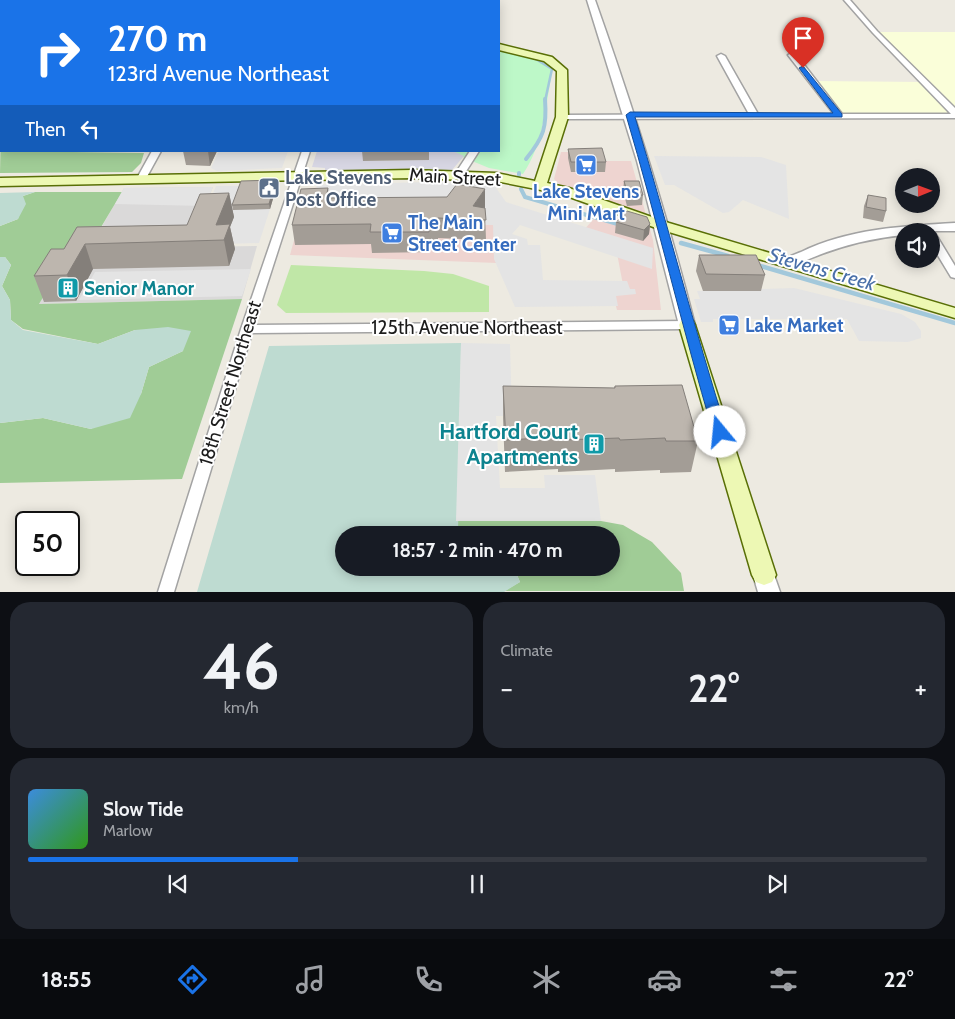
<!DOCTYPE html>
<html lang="en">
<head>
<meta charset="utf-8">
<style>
  :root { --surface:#171b24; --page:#242831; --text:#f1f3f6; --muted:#9ea1a6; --line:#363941; --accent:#1a73e8 }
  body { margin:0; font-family:Cabin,sans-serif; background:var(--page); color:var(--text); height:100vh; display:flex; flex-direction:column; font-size:19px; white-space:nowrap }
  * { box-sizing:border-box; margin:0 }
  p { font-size:16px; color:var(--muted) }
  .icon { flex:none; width:28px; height:28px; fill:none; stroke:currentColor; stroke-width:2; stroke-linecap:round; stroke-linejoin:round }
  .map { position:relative; height:592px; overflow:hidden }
  .sheet { display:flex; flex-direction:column; gap:10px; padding:10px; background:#0d0f14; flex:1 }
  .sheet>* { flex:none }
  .banner { position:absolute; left:0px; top:0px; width:500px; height:152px; box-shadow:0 2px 12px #0003; background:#1a73e8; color:#fff; overflow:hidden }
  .needle { width:32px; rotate:89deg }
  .fabs { position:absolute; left:895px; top:168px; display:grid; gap:10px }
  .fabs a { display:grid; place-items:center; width:45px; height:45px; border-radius:50%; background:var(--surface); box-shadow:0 2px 12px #0003; font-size:25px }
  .speed { position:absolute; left:15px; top:511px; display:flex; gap:10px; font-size:25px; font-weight:700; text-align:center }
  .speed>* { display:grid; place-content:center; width:65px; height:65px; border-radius:50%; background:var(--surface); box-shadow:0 2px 12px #0003; line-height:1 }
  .speed .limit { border:2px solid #111; border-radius:8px; background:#fff; color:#111 }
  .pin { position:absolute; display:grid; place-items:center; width:42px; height:42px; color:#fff; margin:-51px -21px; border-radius:50% 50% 50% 0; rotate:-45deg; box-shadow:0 0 5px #0007 }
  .pin .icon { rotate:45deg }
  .me { position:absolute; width:55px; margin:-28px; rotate:343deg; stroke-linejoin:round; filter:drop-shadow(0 0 4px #0008) }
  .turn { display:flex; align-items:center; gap:18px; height:105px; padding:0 25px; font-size:22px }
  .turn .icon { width:65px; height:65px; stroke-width:2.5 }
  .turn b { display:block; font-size:35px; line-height:42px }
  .then { display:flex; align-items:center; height:48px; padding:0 25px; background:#0003; gap:10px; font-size:19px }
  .big { font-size:38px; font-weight:800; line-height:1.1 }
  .sheet .widget { flex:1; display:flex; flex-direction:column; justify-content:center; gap:8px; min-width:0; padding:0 18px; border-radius:20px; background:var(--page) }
  .sheet .dial { align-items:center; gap:0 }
  .dial b { font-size:65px; line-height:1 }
  .song { display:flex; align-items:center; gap:15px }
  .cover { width:60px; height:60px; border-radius:8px; background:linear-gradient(135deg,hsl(210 70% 55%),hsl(110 70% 35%)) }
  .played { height:5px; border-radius:2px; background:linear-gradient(90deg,var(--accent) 30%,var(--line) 30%) }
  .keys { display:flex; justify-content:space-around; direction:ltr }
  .heat { display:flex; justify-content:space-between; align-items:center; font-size:28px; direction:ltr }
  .sheet .tiles { flex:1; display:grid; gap:10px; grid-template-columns:1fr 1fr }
  .widget:last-child { grid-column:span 2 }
  .trip { position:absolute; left:335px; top:526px; width:285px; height:50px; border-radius:25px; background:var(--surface); box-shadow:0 2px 12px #0003; font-weight:800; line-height:50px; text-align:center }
  .tabs { display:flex; height:80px; justify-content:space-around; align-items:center; background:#090b0e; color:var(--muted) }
  .tabs .icon { width:35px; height:35px }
  .tabs .selected { color:var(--accent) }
  .tabs b { font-size:22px; color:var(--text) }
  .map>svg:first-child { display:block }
  .residential { fill:#dad9d9 }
  .commercial { fill:#eed4d0 }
  .education { fill:#fafed9 }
  .grass { fill:#c0e7a7 }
  .forest { fill:#a0cc96 }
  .wetland { fill:#bedbd1 }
  .park { fill:#bdf8c8 }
  .parking { fill:#e4e4e4 }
  .plaza { fill:#d7d6e3 }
  .water { fill:#a2c8db }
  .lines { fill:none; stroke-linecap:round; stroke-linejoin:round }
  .stream-far2 { stroke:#a2c8db; stroke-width:2.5 }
  .stream-far1 { stroke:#a2c8db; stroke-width:4 }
  .stream { stroke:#a2c8db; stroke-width:4.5 }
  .minor-casing { stroke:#a3a3a3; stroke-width:3 }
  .tertiary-casing { stroke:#a3a3a3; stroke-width:3 }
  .secondary-casing { stroke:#596f06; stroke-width:3 }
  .minor { fill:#fff; fill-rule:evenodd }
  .tertiary { fill:#fff; fill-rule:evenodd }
  .secondary { fill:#edf8b4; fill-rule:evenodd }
  .wall { fill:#a39d96 }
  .shaded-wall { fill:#847f7a }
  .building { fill:#bdb6ae; stroke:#847f7a }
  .route { fill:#1a73e8; stroke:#114b97 }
  .labels { text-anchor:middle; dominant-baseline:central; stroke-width:4; stroke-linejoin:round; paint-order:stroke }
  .service-label { font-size:19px; font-weight:bold; fill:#4e5e75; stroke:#fff; text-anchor:start }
  .street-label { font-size:19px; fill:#1c1c1c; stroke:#fff }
  .shop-label { font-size:19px; font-weight:bold; fill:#366cbe; stroke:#fff; text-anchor:start }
  .culture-label { font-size:19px; font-weight:bold; fill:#0d838f; stroke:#fff; text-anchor:start }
  .water-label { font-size:20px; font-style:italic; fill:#4a70a9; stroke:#fff }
  .near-culture-label { font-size:22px; font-weight:bold; fill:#0d838f; stroke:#fff; text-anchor:end }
</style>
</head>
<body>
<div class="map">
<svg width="955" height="592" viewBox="0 0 955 592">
  <rect width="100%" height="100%" fill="#edeae1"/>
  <path class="residential" d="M213 187 188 246 90 247 124 188Z
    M257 246 242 299 39 304 72 249Z"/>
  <path class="commercial" d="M561 152H600L603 161H631L653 240 661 310H617L612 291 624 290 615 243 582 232 609 202 559 184 554 179Z
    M440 183 496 223 497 263 290 255 308 188Z"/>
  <path class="education" d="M875 32H955V116L839 115 813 81 923 82Z"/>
  <path class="grass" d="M291 265 424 271 453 274 489 286V312L286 313 277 305Z"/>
  <path class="forest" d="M1 124V151L144 153 141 163 132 172 0 173Z
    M35 192H122L88 249 72 250 39 304 242 299 182 479 0 483V423L43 418 91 429 141 394 149 367 183 351 135 330 98 344 23 329 11 320 10 300 2 286 11 265 5 257H0V226L18 219 23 196Z
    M456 521H601L623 525 652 542 681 573 684 591H504L520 582 514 568H611V535H458Z"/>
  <path class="wetland" d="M35 192 23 196 26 204 18 219 0 226V193Z
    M0 257H5L11 265 2 286 10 300 11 320 23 330 98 344 135 330 168 327 191 331 183 351 149 367 141 394 130 418 91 429 43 418 0 423Z
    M461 343 458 535H344V568H514L520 582 504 592H197L269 346Z"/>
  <path class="park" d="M499 51 539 59 552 71C546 105 543 145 523 174L489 168 448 151H499Z"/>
  <path class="parking" d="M219 151H288L282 168 217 171 211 168Z
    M654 156 761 157 786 165 789 219 743 200 729 212 723 213 674 185H665Z
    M427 182 494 185 506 202 653 248 652 269 520 225 512 234 527 239 528 245H540L543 280 627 281 630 289H635L636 294 616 296 618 306 515 307 494 259 493 225H475L312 204 317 185Z
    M216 186H242L270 209 259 243 224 244 234 215H204Z
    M213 187 205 206 115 204 124 188Z
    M251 269 242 296 79 300 95 272Z
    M794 288 901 314 915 322 921 331V338L908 342 859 341 847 319H713V322H701L694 299H700L697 291Z
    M461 343 510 344 512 416H496L500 488H545L544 475H595L601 521H456Z"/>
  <path class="plaza" d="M317 151H364L363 161 429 160V151H453L464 156 452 170H325V168L312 167Z"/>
  <path class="water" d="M78 0H439L79 1Z"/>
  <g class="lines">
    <path class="stream-far2" d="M534 58 552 69 545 101"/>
    <path class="stream-far1" d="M526 159C544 137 547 127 545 99
      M519 173V175
      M521 189 525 197 621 225"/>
    <path class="stream" d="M681 243 728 256
      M757 265 955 323"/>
    <g class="minor-casing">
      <path id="minor" d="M844 0H850L877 31 955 108V118L562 119 558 117 562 115 749 114 717 56 721 54 725 56 758 114H834L788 55 792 53H795L842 114H951L873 33Z
        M152 151H161L144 182H138L136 180Z
        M302 151H310L254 325 687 321 693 325 687 329 252 333 174 592H158L241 329Z
        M470 151H479L463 176H457L455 174Z
        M931 232 935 233 955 266V278L951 277 931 244Z"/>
    </g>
    <g class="tertiary-casing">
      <path id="tertiary" d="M587 0H595C633 107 667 215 695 325L693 328 687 330 679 325 637 161Z
        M955 223V231H904V235C864 239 829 249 793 266L788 267 781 263C785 257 794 255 801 252 848 229 903 226 955 223Z
        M764 566 772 569 780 592H758L753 575 756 569Z"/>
    </g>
    <g class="secondary-casing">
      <path id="secondary" d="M499 44 552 57 567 70 568 117 547 183 569 188 669 223 955 308V318L659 229 561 194 496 181 412 178 0 186V178L412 170 496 173 535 181 556 117 557 71 544 61 499 50Z
        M687 320 693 321 695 325 776 575 772 582 764 585 756 582 752 575 679 325 681 321Z"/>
    </g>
    <use href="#minor" class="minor"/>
    <use href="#tertiary" class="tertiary"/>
    <use href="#secondary" class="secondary"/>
  </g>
  <path class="wall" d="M568 149 606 162 605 172H571L568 158Z
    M183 151H217L210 166 186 165Z
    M362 151H429V160L363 161Z
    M624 181 643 195 642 205 627 206 623 191Z
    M277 185 270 209 233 210 232 205Z
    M229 193 234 217 230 227 235 249 229 266 93 269 76 301 44 302 34 276 64 249 77 227 187 225Z
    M868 195 886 211 883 222 863 218 864 206Z
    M329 198 485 209 486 240 438 238V248H430L429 252 372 253 371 244 295 245 292 225Z
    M616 222 650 224 649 234 643 241 615 233Z
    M699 255 765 275 761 291H703L696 271Z
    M503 386 614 388 615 386 698 441 691 472 660 473V470L615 472V469L558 472V469L505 472 503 418Z"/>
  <path class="shaded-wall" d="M208 151H217L210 166Z
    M276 180 277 185 270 209 269 204Z
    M328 188 330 208 326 198Z
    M485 189V209L473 206Z
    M229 193 234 217 230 227 235 249 229 266 224 240 216 225Z
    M650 224 649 234 643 241 644 230Z
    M85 244 93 269 76 301 67 275Z"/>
  <path class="building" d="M602 148 606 162H571L568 149Z
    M276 180 269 204 232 205 241 181Z
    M624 181H639L643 195H628Z
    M457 184 485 189 473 206 485 208 486 220 438 218 437 228H429V232H370L371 224 292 225 301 189 328 188 326 198 447 197Z
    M229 193 216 225 230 224 224 240 85 244 67 275 34 276 51 249H64L77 227 187 225 200 194Z
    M868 195 886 198V211L866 207Z
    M627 211 647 217 650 224 644 230 616 222Z
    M699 255H756L765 275 706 274Z
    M682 385 698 441H666L665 438 620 440 619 438 561 440V437L506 440 503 386 615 388V386Z"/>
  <path class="route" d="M803 66 842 114V117H635C667 222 694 328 727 432L720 437 713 432C682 327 657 220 626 115L630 112 833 113 799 68Z"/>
  <defs>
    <g id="supermarket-square" transform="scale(1.125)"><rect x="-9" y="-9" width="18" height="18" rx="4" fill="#3f7fe0" stroke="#fff"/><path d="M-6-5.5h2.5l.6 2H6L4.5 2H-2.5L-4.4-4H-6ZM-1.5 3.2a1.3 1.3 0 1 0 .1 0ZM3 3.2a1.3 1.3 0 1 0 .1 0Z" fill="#fff"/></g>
    <g id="civic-square" transform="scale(1.125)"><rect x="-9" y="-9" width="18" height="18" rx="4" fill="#5c6f8a" stroke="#fff"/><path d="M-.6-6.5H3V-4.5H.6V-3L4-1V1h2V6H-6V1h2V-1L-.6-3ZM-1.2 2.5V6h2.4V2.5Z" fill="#fff"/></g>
    <g id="building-square" transform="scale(1.125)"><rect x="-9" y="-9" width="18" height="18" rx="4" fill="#0f9aa8" stroke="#fff"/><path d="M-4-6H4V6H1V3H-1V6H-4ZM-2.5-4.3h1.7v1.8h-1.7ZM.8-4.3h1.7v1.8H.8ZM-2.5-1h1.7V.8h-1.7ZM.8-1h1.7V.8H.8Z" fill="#fff"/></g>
  </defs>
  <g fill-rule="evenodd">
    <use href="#supermarket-square" x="586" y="165"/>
    <use href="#civic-square" x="269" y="188"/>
    <use href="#supermarket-square" x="392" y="233"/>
    <use href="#building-square" x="68" y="288"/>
    <use href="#supermarket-square" x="729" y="325"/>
    <use href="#building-square" x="594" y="444"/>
  </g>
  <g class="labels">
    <g class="service-label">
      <text x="285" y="177">Lake Stevens<tspan x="285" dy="22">Post Office</tspan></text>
    </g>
    <g class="street-label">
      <text transform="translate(455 177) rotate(3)">Main Street</text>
      <text x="467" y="327">125th Avenue Northeast</text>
      <text transform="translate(230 383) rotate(-73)">18th Street Northeast</text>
    </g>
    <g class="shop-label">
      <text x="586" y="191" text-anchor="middle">Lake Stevens<tspan x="586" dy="22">Mini Mart</tspan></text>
      <text x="408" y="222">The Main<tspan x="408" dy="22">Street Center</tspan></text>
      <text x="745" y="325">Lake Market</text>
    </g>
    <g class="culture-label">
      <text x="84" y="288">Senior Manor</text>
    </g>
    <g class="water-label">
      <text transform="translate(822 269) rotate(16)">Stevens Creek</text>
    </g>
    <g class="near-culture-label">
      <text x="578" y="431">Hartford Court<tspan x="578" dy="25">Apartments</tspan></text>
    </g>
  </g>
</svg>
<div class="fabs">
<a><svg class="needle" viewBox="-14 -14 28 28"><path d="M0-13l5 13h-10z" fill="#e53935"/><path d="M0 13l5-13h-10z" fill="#9ea1a6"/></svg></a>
<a><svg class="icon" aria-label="sound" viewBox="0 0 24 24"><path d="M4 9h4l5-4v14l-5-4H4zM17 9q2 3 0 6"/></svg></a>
</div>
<div class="speed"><div class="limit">50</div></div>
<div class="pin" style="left:803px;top:68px;background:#d93025"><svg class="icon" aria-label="arrive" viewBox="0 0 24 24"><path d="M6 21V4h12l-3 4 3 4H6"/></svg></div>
<svg class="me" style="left:720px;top:432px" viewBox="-20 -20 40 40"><circle r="19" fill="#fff"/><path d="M0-13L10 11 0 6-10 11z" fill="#1a73e8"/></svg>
<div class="trip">18:57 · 2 min · 470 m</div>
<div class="banner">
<div class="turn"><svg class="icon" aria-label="right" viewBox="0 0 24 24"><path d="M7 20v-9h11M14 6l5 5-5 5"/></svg><div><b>270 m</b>123rd Avenue Northeast</div></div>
<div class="then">Then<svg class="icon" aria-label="left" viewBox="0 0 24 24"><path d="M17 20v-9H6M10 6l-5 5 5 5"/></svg></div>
</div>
</div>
<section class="sheet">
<div class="tiles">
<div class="widget dial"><b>46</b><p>km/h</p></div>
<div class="widget"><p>Climate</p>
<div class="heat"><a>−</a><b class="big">22°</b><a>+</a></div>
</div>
<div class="widget">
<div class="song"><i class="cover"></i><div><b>Slow Tide</b><p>Marlow</p></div></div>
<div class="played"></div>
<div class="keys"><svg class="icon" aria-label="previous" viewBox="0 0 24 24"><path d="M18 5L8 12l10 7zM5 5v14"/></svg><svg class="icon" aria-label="pause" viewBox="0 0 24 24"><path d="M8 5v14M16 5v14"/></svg><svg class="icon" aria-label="next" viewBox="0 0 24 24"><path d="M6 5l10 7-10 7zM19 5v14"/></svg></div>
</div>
</div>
</section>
<nav class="tabs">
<b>18:55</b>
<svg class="icon selected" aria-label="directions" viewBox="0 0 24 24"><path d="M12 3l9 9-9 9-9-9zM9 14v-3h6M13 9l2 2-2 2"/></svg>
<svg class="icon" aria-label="music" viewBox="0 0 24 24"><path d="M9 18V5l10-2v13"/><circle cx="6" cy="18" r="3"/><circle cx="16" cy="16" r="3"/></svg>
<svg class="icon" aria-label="phone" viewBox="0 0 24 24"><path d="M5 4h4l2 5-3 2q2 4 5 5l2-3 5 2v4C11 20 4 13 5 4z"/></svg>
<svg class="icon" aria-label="climate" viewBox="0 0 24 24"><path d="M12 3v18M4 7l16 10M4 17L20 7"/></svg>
<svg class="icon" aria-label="car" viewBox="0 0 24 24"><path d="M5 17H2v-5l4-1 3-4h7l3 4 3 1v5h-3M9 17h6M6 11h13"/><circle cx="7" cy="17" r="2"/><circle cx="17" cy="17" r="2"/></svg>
<svg class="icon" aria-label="filters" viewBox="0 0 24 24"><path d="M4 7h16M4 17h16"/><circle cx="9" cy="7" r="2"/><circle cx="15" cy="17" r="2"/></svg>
<b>22°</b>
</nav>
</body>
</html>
